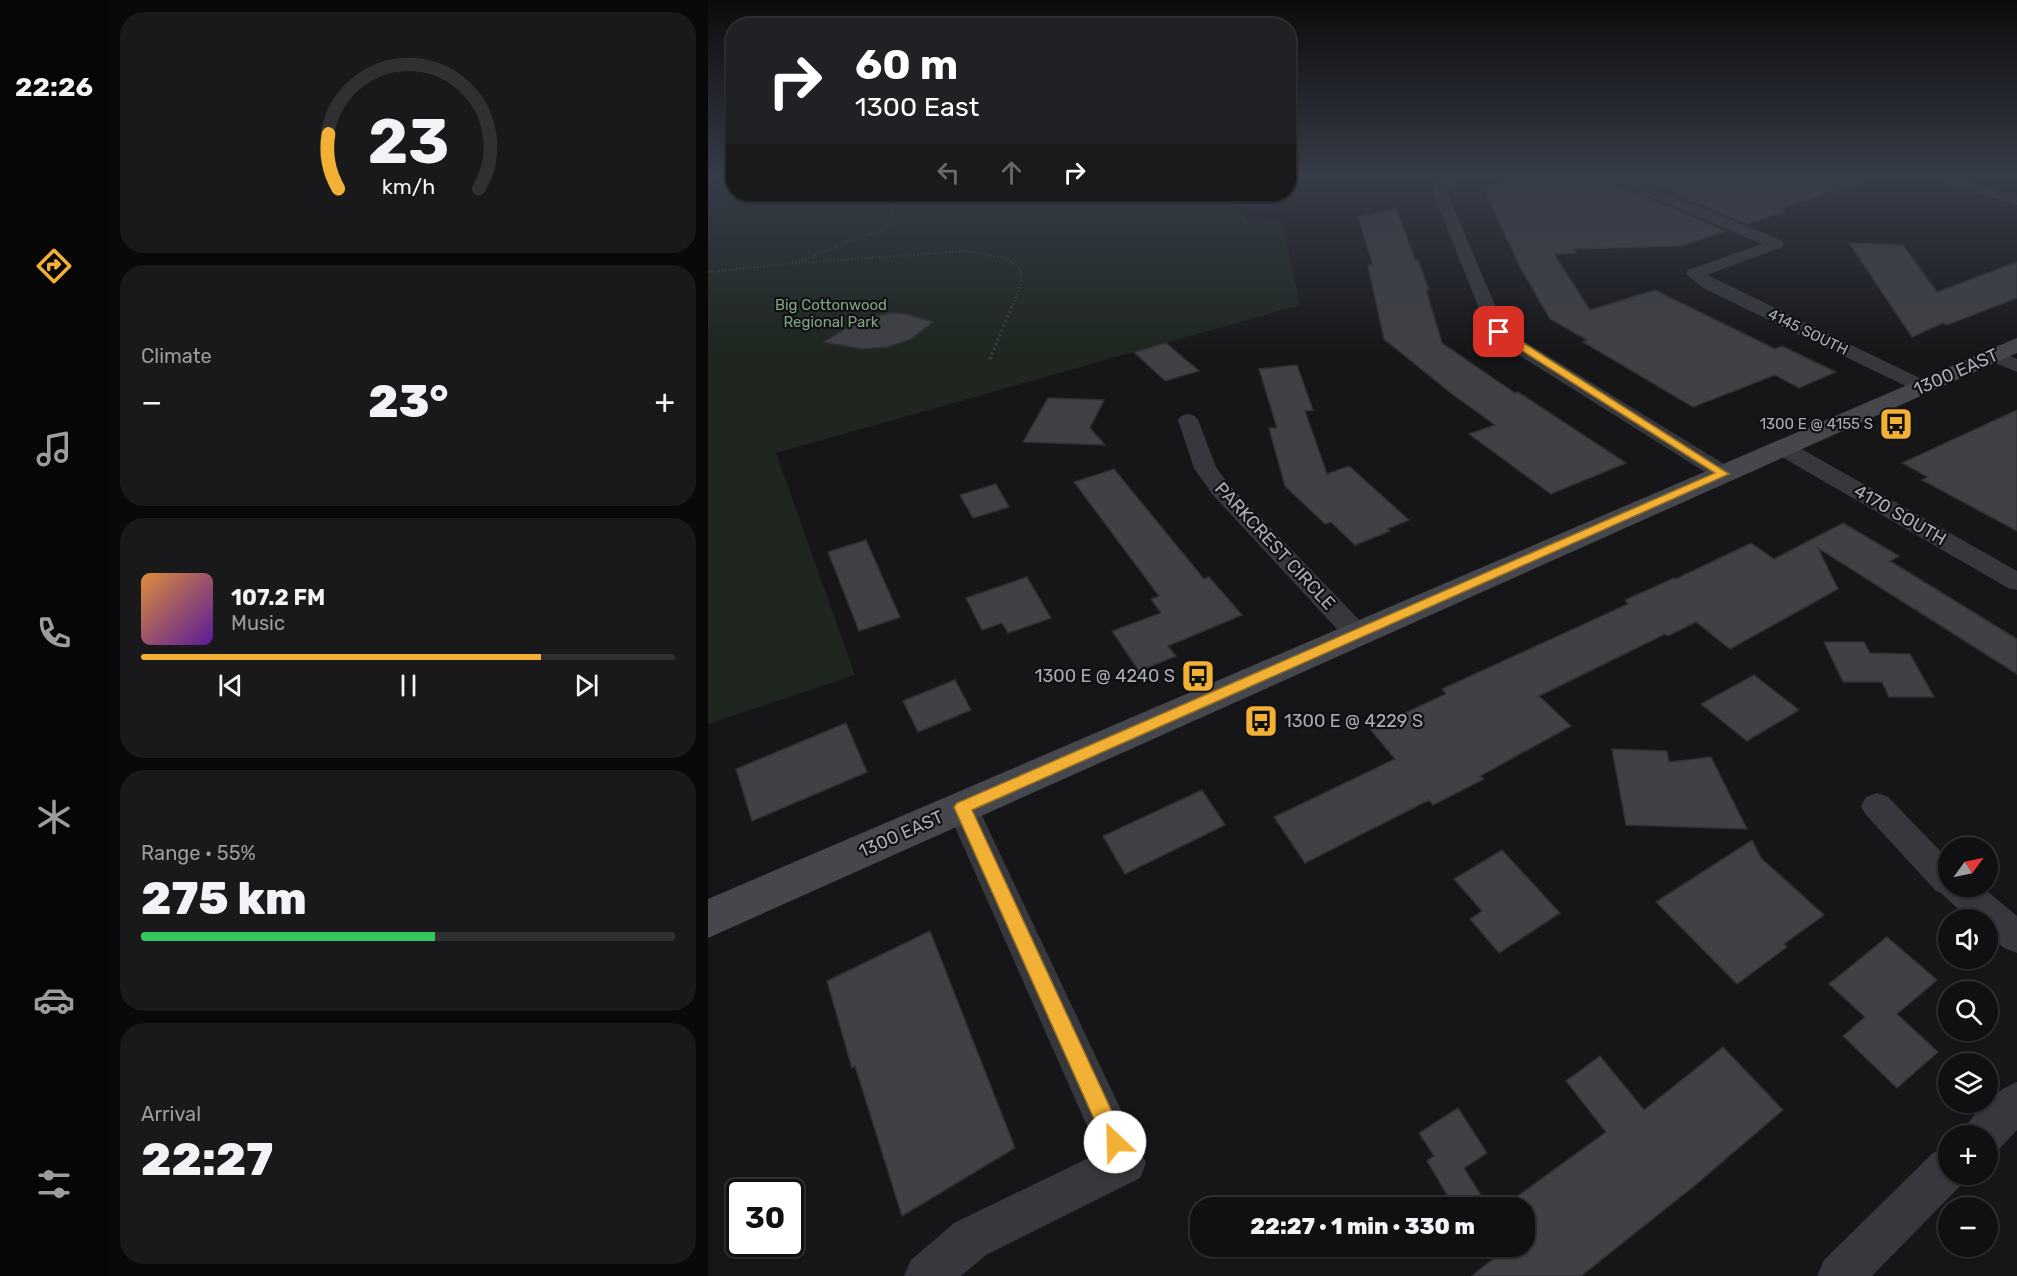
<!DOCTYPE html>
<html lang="en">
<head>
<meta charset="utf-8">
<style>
  :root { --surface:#101012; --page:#19191b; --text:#f1f3f6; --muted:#9c9d9f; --line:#303032; --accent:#f2b134 }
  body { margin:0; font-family:Rubik,sans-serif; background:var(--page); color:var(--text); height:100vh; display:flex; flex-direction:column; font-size:22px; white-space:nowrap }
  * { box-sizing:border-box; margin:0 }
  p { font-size:20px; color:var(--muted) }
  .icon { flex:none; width:33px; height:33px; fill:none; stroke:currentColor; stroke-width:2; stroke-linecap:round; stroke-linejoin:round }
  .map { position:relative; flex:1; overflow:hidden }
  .sheet { display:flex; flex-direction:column; gap:12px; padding:12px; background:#09090a; width:600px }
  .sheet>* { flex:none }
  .banner { position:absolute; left:18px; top:18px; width:570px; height:183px; border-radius:24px; box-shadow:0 2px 4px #0004,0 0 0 2px var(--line); background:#202124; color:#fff; overflow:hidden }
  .needle { width:39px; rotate:57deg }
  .tools { position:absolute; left:1230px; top:837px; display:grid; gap:12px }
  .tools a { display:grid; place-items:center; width:60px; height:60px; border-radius:50%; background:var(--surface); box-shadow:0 2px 4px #0004,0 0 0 2px var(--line); font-size:30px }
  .speed { position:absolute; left:18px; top:1179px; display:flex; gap:12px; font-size:30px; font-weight:700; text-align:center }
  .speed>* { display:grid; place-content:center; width:78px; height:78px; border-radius:50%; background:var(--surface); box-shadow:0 2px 4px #0004,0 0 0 2px var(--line); line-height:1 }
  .speed .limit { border:3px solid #111; border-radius:9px; background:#fff; color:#111 }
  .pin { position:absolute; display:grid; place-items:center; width:51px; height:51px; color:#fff; margin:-26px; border-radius:12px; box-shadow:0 3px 9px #0006 }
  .me { position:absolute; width:66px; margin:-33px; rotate:336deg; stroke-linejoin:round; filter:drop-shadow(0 0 4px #0008) }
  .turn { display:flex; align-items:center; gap:21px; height:126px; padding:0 30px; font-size:27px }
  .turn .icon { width:78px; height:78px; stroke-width:2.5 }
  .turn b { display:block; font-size:42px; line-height:51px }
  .lanes { display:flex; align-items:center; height:57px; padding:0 30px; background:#0003; justify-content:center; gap:30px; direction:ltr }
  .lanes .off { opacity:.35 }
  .big { font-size:45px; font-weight:800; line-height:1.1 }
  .sheet .widget { flex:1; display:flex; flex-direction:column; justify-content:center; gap:9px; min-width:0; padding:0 21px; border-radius:24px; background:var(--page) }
  .sheet .dial { align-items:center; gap:0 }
  .dial svg { height:156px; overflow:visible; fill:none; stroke:var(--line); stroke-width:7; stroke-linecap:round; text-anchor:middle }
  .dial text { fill:var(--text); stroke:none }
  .song { display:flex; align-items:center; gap:18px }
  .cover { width:72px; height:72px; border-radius:9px; background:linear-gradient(135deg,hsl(30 70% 55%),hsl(270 70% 35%)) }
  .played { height:6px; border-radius:3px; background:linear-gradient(90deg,var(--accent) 75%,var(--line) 75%) }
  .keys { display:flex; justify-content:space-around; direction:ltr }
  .heat { display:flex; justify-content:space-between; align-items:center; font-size:33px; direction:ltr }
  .charge { height:9px; border-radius:4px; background:linear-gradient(90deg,#34c759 55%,var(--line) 0) }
  .trip { position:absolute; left:482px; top:1197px; width:345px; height:60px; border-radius:24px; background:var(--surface); box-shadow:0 2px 4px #0004,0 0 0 2px var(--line); font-weight:800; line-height:60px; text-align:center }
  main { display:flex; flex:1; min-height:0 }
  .menu { display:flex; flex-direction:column; width:108px; justify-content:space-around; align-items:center; background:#060607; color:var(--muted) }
  .menu .icon { width:42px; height:42px }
  .menu .selected { color:var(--accent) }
  .menu b { font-size:27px; color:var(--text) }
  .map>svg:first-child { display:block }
  .green { fill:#1e261f }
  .building { fill:#404145; stroke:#303034; stroke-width:1.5 }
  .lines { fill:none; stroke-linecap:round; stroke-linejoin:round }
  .path-far1 { stroke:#3d3f44; stroke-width:2; stroke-dasharray:1.5 2; stroke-linecap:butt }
  .path { stroke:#3d3f44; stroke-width:3; stroke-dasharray:2 3; stroke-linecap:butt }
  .street { fill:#37383d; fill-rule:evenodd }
  .secondary { fill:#45474d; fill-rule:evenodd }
  .route { fill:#f2b134; stroke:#9d7322; stroke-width:1.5 }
  .labels { text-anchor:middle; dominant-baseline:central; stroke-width:4.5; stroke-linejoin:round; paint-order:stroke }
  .far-park-label { font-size:15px; fill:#7fa381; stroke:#111113 }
  .far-street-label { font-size:15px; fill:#a8adb8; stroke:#111113 }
  .far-poi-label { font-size:15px; fill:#a8adb8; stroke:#111113; text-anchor:end }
  .street-label { font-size:18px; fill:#a8adb8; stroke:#111113 }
  .poi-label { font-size:18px; fill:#a8adb8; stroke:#111113; text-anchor:end }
</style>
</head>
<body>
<main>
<nav class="menu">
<b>22:26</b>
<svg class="icon selected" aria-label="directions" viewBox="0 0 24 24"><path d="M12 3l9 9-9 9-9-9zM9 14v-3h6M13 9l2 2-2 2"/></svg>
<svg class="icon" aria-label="music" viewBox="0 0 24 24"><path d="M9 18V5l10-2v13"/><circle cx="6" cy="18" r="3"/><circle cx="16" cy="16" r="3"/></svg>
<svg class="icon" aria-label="phone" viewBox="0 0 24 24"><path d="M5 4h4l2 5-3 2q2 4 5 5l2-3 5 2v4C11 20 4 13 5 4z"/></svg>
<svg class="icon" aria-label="climate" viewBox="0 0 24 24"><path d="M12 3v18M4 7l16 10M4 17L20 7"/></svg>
<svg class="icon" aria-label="car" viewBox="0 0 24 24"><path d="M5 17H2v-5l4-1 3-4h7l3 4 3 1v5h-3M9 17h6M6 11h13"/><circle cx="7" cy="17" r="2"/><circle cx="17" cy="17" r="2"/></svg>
<svg class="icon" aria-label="filters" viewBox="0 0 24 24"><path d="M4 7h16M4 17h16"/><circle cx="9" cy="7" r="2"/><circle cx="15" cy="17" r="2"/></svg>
</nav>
<section class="sheet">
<div class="widget dial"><svg viewBox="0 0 100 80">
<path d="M14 69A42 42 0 1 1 86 69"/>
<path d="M14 69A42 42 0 0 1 9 41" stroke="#f2b134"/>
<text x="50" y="56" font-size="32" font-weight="700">23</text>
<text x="50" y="72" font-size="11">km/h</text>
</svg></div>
<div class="widget"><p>Climate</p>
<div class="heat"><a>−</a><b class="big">23°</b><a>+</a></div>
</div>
<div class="widget">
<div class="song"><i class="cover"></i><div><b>107.2 FM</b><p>Music</p></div></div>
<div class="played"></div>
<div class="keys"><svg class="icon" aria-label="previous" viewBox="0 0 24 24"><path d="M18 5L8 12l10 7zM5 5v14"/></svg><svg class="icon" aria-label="pause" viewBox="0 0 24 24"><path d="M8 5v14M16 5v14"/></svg><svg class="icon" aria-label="next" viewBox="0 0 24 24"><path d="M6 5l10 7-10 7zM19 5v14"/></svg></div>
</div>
<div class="widget"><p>Range · 55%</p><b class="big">275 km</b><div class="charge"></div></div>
<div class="widget"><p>Arrival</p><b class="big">22:27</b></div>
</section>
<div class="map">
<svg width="1309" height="1276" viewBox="0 0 1309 1276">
  <rect width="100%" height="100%" fill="#161618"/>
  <path class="green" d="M0 176H25L26 194H522L540 222 574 220 592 305 68 453 147 675 0 724Z"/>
  <path class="building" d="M820 176H897L900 181 1018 231 973 246 866 249 868 253 846 254 882 310 947 290 1067 349 1074 346 1128 372 1091 388 1067 375 985 407 875 342 879 340 842 319 812 267 775 187Z
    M924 176H1154L1155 182 1072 208 1078 211 1039 224Z
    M688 208 707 260H710L721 290H718L734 343 807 393 810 392 918 463 843 494 761 434 787 425 744 394 676 339 660 266 665 265 650 217Z
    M1141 243 1195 245 1229 292 1309 262V298L1239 325 1235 323 1204 337Z
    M186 313 198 314 225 322 203 339 180 347 154 349 116 342 148 322 159 317Z
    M458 343 491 371 457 381 426 352Z
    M589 365 605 410 597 411 619 474 641 466 701 520 679 529 682 531 647 545 623 522 617 524 577 486 561 428H569L551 369Z
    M340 398 396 400 382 428 397 445 315 442Z
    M1309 410V531L1214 480 1220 477 1194 463Z
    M406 469 496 579 501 577 534 615 460 646 468 656 431 671 404 631 453 613 443 599 451 596 366 482Z
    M288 484 301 507 265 518 252 495Z
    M1135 523 1191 556 1182 561 1309 639V674L1110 548 1130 589 1022 649 988 622 960 636 957 634 831 696 863 726 772 776 776 779 725 805 721 800 597 863 566 817 687 759 662 729 738 694 734 689 920 604 917 600 966 578 968 579 1043 543 1066 559Z
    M158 540 192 617 151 631 120 552Z
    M319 577 343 618 300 633 294 623 274 630 258 598Z
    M1116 642H1156L1162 653 1202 654 1226 697H1181L1174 682H1135Z
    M1046 675 1091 710 1039 741 993 704Z
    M247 680 263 710 210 732 195 701Z
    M138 723 159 772 44 821 28 769Z
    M904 749 959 751 961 762 1003 757 1039 829 918 825Z
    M494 790 517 825 417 874 395 836Z
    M1044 840 1053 858 1116 915 1076 944 1079 947 1029 984 948 902Z
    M794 850 852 913 791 953 762 919 774 911 746 879Z
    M222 931 307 1148 194 1216 147 1066 144 1068 119 981Z
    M1179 937 1229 980 1189 1014 1230 1052 1189 1088 1135 1036 1157 1017 1121 984Z
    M1015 1047 1075 1110 985 1187 873 1276H764L801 1246H816V1235L826 1227 816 1212V1208H813L807 1198 898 1132 858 1081 892 1056 936 1110Z
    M750 1108 779 1153 756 1168 774 1197 759 1208H747L719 1161 726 1156 711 1133Z"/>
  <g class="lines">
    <path class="path-far1" d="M87 263 258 251 298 258 313 270V285L304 307
      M0 272 87 263 179 227 188 202 163 194"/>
    <path class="path" d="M282 359 304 306"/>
    <path class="street" d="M742 176H759L740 189 739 192 794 322 809 337 1024 469 1027 474 1024 479 1016 481 1008 479 795 345 777 324 725 192 728 184Z
      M899 176H918L1074 241 1076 244 1074 247 999 275 1222 383 1225 387 1222 391H1208L995 288 978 274 980 270 1054 244 901 179Z
      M1221 176H1243L1309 196V205L1223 179Z
      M1286 350 1309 359V372L1279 360 1276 356 1279 352Z
      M480 414 487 416 490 420 508 467 520 484 660 629 663 635 660 641 650 644 640 641 504 494 486 468 470 420 473 416Z
      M1075 442 1083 443 1309 571V590L1300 588 1067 453 1064 448 1067 443Z
      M1169 793 1180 797 1240 859V886H1273L1309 916V953L1296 948 1280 934V920H1262L1233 893 1228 891 1158 815 1153 806 1158 797Z
      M254 794 265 798 270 807 438 1163 432 1178 278 1255 253 1276H196L203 1260 246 1223 391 1153 238 807 243 798Z
      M1309 1082V1130L1289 1151 1280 1154V1136H1254C1263 1113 1286 1091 1309 1082Z
      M1240 1147V1174H1258L1255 1183 1164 1276H1109L1116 1260 1225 1153Z"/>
    <path class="secondary" d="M1309 338V353L0 938V899Z"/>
  </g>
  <linearGradient id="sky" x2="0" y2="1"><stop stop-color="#0c0c0d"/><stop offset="0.5" stop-color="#363c48"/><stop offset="1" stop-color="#363c48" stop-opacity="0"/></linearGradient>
  <rect width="1309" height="355" fill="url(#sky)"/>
  <path class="route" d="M788 330H795L1021 474 264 810 418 1142 415 1150 407 1153 400 1150 246 807 249 803 1007 473 788 334Z"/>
  <defs>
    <g id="bus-square" transform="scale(1.725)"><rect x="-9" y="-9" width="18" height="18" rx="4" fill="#f2b134" stroke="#111113"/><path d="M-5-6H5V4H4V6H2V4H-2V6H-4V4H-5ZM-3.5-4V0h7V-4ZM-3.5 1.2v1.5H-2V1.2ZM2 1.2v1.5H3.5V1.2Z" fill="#111"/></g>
  </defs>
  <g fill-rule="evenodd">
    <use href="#bus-square" x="1188" y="424"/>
    <use href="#bus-square" x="490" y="676"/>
    <use href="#bus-square" x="553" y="721"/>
  </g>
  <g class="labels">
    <g class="far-park-label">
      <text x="123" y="305">Big Cottonwood<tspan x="123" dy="17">Regional Park</tspan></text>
    </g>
    <g class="far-street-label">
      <text transform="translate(1100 332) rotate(26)">4145 SOUTH</text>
    </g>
    <g class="far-poi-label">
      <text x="1165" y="424">1300 E @ 4155 S</text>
    </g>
    <g class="street-label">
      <text transform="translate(1248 372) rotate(-24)">1300 EAST</text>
      <text transform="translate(1192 515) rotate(30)">4170 SOUTH</text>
      <text transform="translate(567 546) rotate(47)">PARKCREST CIRCLE</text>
      <text transform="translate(193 834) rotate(-24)">1300 EAST</text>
    </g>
    <g class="poi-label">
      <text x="467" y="676">1300 E @ 4240 S</text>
      <text x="576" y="721" text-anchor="start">1300 E @ 4229 S</text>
    </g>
  </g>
</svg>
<div class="tools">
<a><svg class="needle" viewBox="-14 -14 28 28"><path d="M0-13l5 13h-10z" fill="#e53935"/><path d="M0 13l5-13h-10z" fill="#9c9d9f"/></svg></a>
<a><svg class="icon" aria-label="sound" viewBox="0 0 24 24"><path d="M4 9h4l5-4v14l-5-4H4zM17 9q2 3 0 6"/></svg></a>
<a><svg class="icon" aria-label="search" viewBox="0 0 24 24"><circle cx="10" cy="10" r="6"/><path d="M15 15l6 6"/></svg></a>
<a><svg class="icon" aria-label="layers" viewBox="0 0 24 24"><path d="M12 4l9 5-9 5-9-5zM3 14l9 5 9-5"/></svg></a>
<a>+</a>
<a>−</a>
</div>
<div class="speed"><div class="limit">30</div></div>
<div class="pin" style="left:791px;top:332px;background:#d93025"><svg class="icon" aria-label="arrive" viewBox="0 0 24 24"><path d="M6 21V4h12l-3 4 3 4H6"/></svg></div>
<svg class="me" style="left:407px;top:1142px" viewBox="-20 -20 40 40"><circle r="19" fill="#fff"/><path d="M0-13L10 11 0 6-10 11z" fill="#f2b134"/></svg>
<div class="trip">22:27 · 1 min · 330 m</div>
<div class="banner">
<div class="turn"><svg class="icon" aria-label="right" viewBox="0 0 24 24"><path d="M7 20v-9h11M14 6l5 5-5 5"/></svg><div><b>60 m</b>1300 East</div></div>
<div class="lanes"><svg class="icon off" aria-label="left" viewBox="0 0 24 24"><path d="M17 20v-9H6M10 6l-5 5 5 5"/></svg><svg class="icon off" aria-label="ahead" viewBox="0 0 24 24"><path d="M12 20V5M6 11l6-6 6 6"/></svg><svg class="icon" aria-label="right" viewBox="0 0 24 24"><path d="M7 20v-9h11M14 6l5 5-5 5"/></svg></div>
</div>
</div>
</main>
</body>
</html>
